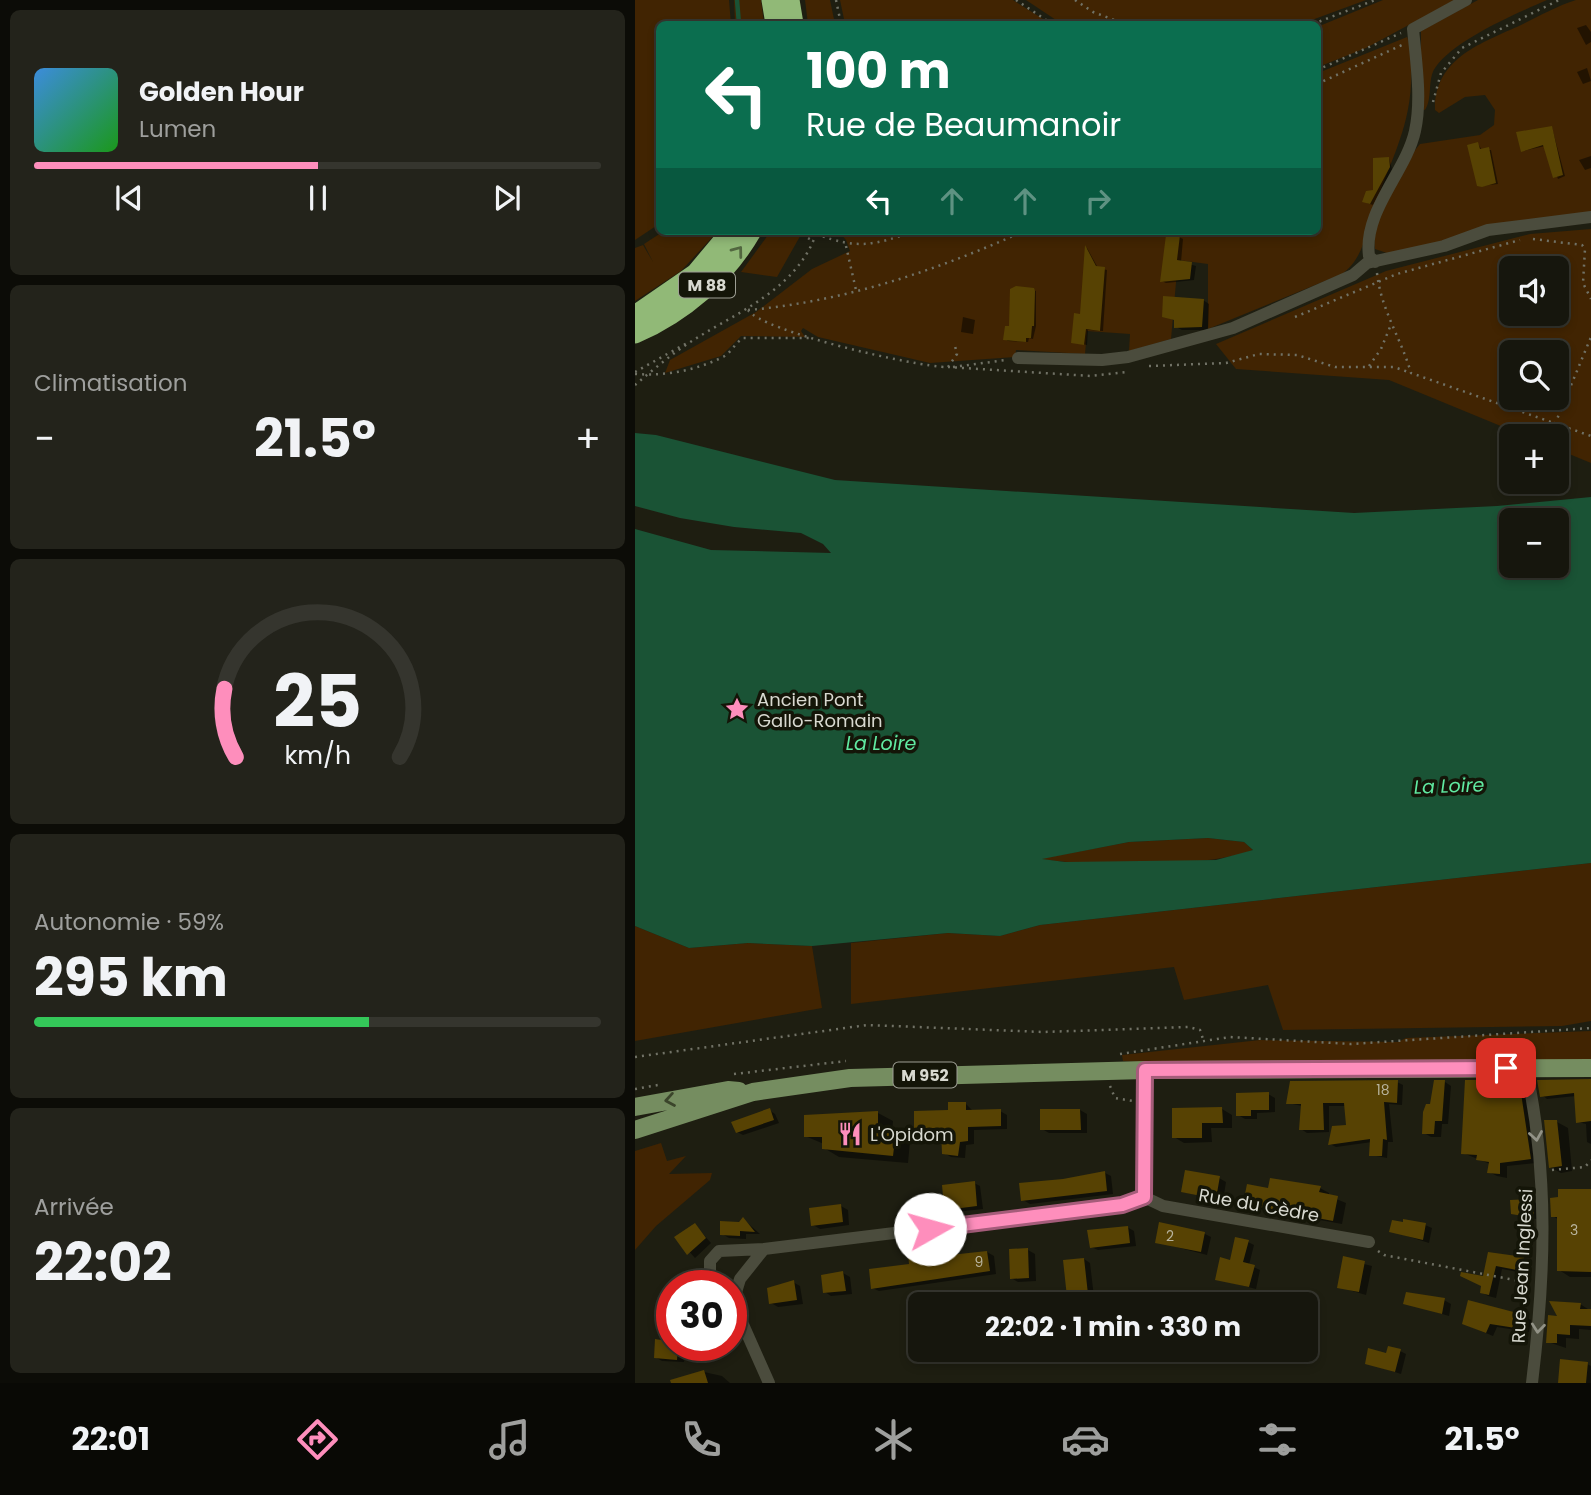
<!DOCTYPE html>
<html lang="fr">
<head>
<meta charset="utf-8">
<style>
  :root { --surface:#16160d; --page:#23231b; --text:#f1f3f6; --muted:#9e9f9d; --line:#35352e; --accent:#fe8ebc }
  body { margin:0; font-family:Poppins,sans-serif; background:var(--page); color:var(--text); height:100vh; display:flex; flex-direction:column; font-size:26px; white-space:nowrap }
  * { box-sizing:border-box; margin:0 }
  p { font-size:23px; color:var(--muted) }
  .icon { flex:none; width:38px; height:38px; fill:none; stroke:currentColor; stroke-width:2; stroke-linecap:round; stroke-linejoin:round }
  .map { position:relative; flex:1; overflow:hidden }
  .details { display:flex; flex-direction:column; gap:10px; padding:10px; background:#0c0c07; width:635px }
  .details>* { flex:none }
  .top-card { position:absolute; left:21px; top:21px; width:665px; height:214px; border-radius:10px; box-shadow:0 4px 10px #0003,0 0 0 2px var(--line); background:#0b6e4f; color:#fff; overflow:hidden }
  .controls { position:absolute; left:864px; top:256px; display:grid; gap:14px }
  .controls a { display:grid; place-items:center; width:70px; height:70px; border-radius:10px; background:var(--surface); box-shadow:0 4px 10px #0003,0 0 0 2px var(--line); font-size:35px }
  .speed { position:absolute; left:21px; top:1270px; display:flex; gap:14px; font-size:35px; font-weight:700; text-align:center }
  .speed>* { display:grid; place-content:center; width:91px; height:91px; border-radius:50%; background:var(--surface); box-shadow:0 4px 10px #0003,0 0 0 2px var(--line); line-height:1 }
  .speed .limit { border:10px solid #d22; background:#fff; color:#111 }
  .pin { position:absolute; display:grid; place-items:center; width:60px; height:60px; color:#fff; margin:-30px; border-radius:14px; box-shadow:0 4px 10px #0006 }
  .me { position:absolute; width:77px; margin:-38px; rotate:83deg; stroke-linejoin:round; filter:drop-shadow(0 0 5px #0008) }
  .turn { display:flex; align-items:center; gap:24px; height:147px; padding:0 35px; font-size:32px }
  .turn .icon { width:91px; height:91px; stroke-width:2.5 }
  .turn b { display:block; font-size:49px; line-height:60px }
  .lanes { display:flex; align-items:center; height:66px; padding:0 35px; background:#0003; justify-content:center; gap:35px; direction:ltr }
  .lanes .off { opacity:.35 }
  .big { font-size:52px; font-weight:700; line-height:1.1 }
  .details .tile { flex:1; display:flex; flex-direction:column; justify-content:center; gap:10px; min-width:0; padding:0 24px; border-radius:10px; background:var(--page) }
  .details .dial { align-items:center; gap:0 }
  .dial svg { height:182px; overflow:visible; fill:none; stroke:var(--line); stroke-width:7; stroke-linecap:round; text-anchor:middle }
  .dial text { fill:var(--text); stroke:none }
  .song { display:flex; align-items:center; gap:21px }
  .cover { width:84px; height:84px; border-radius:10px; background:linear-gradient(135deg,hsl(210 70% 55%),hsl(120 70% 35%)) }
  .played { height:7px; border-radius:4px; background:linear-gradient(90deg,var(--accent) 50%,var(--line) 50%) }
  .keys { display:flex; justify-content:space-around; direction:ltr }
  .heat { display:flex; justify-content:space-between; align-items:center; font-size:38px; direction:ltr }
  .charge { height:10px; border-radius:5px; background:linear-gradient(90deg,#34c759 59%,var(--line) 0) }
  .trip { position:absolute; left:273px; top:1292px; width:410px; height:70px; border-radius:10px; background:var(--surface); box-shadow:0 4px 10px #0003,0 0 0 2px var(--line); font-weight:700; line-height:70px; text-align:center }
  .menu { display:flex; height:112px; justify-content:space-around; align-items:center; background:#090905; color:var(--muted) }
  .menu .icon { width:49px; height:49px }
  .menu .selected { color:var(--accent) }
  .menu b { font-size:32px; color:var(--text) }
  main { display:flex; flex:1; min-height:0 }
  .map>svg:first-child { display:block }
  .green { fill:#412402; fill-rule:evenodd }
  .water { fill:#1a5335; fill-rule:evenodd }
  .shadow { fill:#0007 }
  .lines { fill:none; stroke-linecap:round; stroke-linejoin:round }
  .stream { stroke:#1a5335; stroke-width:4.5 }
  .building { fill:#574203 }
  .path { stroke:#717266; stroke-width:2.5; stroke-dasharray:2 5; stroke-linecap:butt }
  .street { stroke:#4b4c3d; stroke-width:12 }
  .primary { stroke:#758d60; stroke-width:18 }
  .highway { stroke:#91b977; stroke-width:21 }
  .oneway { stroke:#526740 }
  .oneway2 { stroke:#3b452b }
  .oneway3 { stroke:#929286 }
  .route-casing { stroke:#a55c7a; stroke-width:18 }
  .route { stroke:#fe8ebc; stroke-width:12 }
  .labels { text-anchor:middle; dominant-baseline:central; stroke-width:7; stroke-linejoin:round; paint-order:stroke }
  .number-label { font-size:14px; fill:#b8b39d }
  .shield { fill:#141508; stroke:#9d9e94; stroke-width:2 }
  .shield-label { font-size:16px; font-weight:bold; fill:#d8d9d0 }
  .poi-label { font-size:18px; fill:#d8d9d0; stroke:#141508; text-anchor:start }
  .street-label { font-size:18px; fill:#d8d9d0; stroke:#141508 }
  .water-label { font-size:19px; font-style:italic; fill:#60eaa1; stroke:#141508 }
</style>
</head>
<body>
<main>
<section class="details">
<div class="tile">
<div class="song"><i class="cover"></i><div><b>Golden Hour</b><p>Lumen</p></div></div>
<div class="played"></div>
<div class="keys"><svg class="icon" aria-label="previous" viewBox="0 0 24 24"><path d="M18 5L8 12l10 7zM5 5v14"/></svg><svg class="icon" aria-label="pause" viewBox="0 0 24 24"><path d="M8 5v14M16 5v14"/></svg><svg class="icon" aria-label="next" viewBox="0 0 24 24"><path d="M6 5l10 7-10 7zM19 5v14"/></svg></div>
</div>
<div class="tile"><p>Climatisation</p>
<div class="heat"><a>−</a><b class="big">21.5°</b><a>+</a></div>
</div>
<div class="tile dial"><svg viewBox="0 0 100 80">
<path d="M14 69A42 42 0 1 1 86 69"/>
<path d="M14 69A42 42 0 0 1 9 39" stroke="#fe8ebc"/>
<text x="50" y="56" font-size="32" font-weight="700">25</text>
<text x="50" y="72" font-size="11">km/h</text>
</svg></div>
<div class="tile"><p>Autonomie · 59%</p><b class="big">295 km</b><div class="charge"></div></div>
<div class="tile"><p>Arrivée</p><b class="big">22:02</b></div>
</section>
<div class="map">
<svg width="956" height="1383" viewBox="0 0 956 1383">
  <rect width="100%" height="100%" fill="#1e1e11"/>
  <path class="green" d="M0 0H94L96 24H24V224L0 240Z
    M99 0H126L129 24H100Z
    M170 0H195L200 24H173Z
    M205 0H378L416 24H210Z
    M391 0H731L666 24H427Z
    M748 0H820L731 48 683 67 682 27Z
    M843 0H912C880 14 819 40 800 68 792 80 798 98 790 110L786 109V31Z
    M941 0H956V213L867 224 758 255 740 249C735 221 767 165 785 144L845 135 859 125 860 110 850 95 830 97 804 113 800 110C799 58 847 43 886 25 904 16 922 6 941 0Z
    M772 37C776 44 775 54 776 63 779 121 758 154 739 208 731 232 729 258 707 274L573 329V264L543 260 536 339 494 351 495 334 452 331 450 354 381 350 380 357 295 363 183 337 168 328 166 331 170 337 106 336 86 356 30 373 35 360 121 312 177 269 215 251 211 240 203 231H682L683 73Z
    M956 229V463L922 449V436H890L754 380 601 369 581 344 751 271 895 234ZM877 268H922V313H877ZM877 352H922V397H877Z
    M29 231H83L46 271 0 301V248L8 245 18 262 9 244Z
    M136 231H168L142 277 106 272Z
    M573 838 609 842 618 850C575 868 453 866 404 859L494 842Z
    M956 863V1021L927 1026 648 1030 633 985 549 1000 539 967 216 1004V943L313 933 365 936 405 925Z
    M0 926 54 948 113 943 177 946 187 1008 0 1041Z
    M956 1031V1060L506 1062 488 1061 487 1055 625 1040 763 1042 771 1038Z
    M26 1143 32 1161 51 1156 34 1174 77 1173 75 1180 21 1226 0 1250V1151Z"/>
  <path class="water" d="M0 433 21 435 200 480 719 513 862 506 956 497V863L405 925 365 936 313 933 177 946 113 943 54 948 0 926V529L76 550 196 553 188 544 166 533 99 527 45 518 0 506ZM877 520H922V565H877ZM573 838 609 842 618 850 581 860 430 862 407 859 494 842Z"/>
  <path class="shadow" d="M951 25 956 32V42L951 45 942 28Z
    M952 68 956 81 948 84 942 72Z
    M917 128 930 176 923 179 910 146 888 151Z
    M843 144 847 150H856L863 184 846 186Z
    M956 156V168L950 170 944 160Z
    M754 158 757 169 738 205 732 203Z
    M544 237 548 239 546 262 561 266 559 280 531 283 527 281Z
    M452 248 463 268 472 270 468 331 453 330 452 345 438 342 446 316Z
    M398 290 401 291V326L398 339 394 338 393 342 373 341 370 339 375 328Z
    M568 300 574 304 573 330H547L541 327V321L529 316Z
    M328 317 340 320 338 334 326 332Z
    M956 1079V1144L952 1142 951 1124 943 1122 941 1096 912 1099 907 1095Z
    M884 1081 892 1086 901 1163 872 1166V1178L862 1176 854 1172 855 1164 828 1153Z
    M762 1082 768 1085 767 1105 754 1104 758 1142H753L752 1158 736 1155 737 1142 701 1147 695 1144 713 1127 711 1106H694V1132L672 1133 666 1129 667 1106 653 1103Z
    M810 1082 816 1086 813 1124H807L806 1137H796L789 1133 796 1105Z
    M633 1094 640 1098V1112L622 1113V1119H610L603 1115Z
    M331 1104 338 1111H365L372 1115V1129L339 1130V1144L331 1145 330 1158 316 1157 309 1153 308 1131H288L281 1127Z
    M587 1109 597 1115V1128H576L577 1142 549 1143 539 1137Z
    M134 1110 140 1114 144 1123 108 1135 102 1132Z
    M445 1110 452 1114V1133H414L407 1129Z
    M243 1113 258 1121 257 1132 275 1141 273 1163 204 1157 189 1148V1144L170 1136 171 1117Z
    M922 1122 933 1128 937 1171 926 1173 915 1167Z
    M470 1173 476 1176 478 1194 395 1204 388 1200Z
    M584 1178 591 1182 588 1201 548 1192Z
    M339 1183 345 1186 348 1209 303 1214 297 1211 310 1197Z
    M685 1188 694 1193V1196L711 1203 707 1224 619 1208 610 1203 634 1190Z
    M956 1191V1277H935L924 1270V1220L918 1216Z
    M898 1201 904 1205 905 1220 877 1213Z
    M206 1206 213 1210 214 1225 185 1229 178 1225Z
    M108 1219 125 1234H111V1239L94 1238 87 1234Z
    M60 1225 76 1243 60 1258 42 1238Z
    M790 1225 797 1228 794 1243 756 1231Z
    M492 1227 499 1231 501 1246 463 1250 456 1247Z
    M570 1234 576 1237 572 1255 522 1242Z
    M613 1242 619 1245 614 1265 625 1270 621 1289 582 1279Z
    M393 1250 400 1254 401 1281 383 1282 376 1278Z
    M352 1252 359 1256 361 1274 244 1291 237 1288 296 1253 303 1257Z
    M854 1254 889 1259 896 1263 894 1274 867 1269 861 1298 853 1296 846 1292Z
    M449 1259 455 1263 459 1297 440 1300 434 1296Z
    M709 1259 737 1266 731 1295 704 1287Z
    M208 1273 215 1277 217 1294 196 1296 190 1292Z
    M158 1282 165 1286 168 1304 143 1307 136 1303Z
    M809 1300 816 1304 814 1316 770 1303Z
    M945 1304 956 1311V1330L944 1329V1339L931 1338V1348L913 1342 925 1318Z
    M889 1316 896 1320 894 1332 862 1327 858 1336 829 1324Z
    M37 1346H50L49 1362 27 1361 20 1357Z
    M765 1351 771 1354 766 1374 732 1363Z
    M952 1364 956 1366V1383H925Z
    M69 1372 87 1376 95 1383H57Z"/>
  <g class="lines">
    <path class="stream" d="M102 0 104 24"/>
  </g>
  <path class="building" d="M917 126 928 175 918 178 908 145 886 152 881 132Z
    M843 142 845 149 854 147 861 183 847 187 842 186 832 145Z
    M754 157 755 167 735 204 727 202 731 191 738 190V158Z
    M531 235H545L542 260 557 262 555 279 525 282Z
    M450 245 461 266 470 267 465 331 451 329 449 345 436 343 439 313 445 314Z
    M381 286 399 288 400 291 399 326H397L396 338H391V342L368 340 370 326H374L375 289Z
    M528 296 569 299 567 327 539 328V320L527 317Z
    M956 1079V1121L941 1123 939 1093 905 1097 902 1080Z
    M763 1080 762 1103 749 1102 752 1140 748 1139 747 1156H734L735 1139 693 1145 697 1126 711 1125 709 1103H688L689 1130H664L666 1104H651L655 1081Z
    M799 1080H810L807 1121H800L799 1134H787L788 1112 791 1104H795Z
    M830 1080H884L896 1159 865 1163V1174L852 1173 854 1162 841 1160 842 1155 826 1154Z
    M634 1092V1110H616V1116H601V1093Z
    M313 1102H331V1110L366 1109V1126L333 1127V1141L325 1142 323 1156 307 1154 306 1128H279V1111L313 1110Z
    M587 1107 588 1123H567V1138H537V1108Z
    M135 1108 139 1120 101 1133 96 1122Z
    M405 1109H445L446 1130H405Z
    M243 1111V1125L261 1131 258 1156 187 1149V1137H169V1115Z
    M909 1120H922L927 1166 914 1168Z
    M550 1170 585 1176 581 1199 546 1192Z
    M470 1171 472 1191 386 1201 384 1183 428 1179Z
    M635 1178 686 1186 684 1192 703 1196 698 1221 608 1204 612 1184 633 1188Z
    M340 1181 342 1206 295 1212 294 1198 308 1196 307 1185Z
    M923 1189H956V1272L922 1271V1217H916L915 1198 923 1197Z
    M898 1199 899 1218 876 1214 875 1200Z
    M206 1204 208 1222 176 1226 174 1208Z
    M108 1217 120 1232 105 1231V1236L85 1235V1221L104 1222Z
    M768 1219 791 1223 788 1240 754 1232 757 1220 768 1222Z
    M524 1222 570 1232 566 1252 520 1243Z
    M60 1223 71 1238 52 1255 39 1237Z
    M493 1226 495 1243 455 1248 452 1230Z
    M600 1237 614 1240 608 1262 620 1265 614 1287 580 1280 585 1257 595 1260Z
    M393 1248 394 1278 375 1279 374 1249Z
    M296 1251 297 1257 352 1251 355 1271 236 1289 234 1269 274 1264 273 1254Z
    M853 1252 889 1257 887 1271 861 1266 854 1295 845 1293 846 1286 825 1276 826 1272 848 1276Z
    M708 1256 730 1261 724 1292 702 1288Z
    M449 1258 453 1294 432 1297 428 1260Z
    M208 1271 211 1291 188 1293 186 1275Z
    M159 1280 162 1300 134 1304 132 1288Z
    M632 1291 668 1299V1304H630Z
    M771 1292 810 1298 807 1314 768 1304Z
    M833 1300 890 1315 887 1329 855 1324 851 1333 827 1324Z
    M914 1301 946 1303 945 1309H956V1326L935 1325V1335L922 1334V1343H911L913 1315 922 1316Z
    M26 1337 37 1338V1346H43L42 1360 19 1358 20 1339 26 1340Z
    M753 1346 766 1349 760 1372 730 1364 733 1348 751 1353Z
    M925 1359 953 1362 951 1383H923Z
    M69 1370 73 1383H36L35 1380Z"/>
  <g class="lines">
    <path class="path" d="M201 0 206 24
      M381 0 417 24
      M440 0 458 12 490 24
      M678 24 740 0
      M682 70 766 33
      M682 84 767 45
      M798 102 806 73 827 48 924 0
      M161 231 178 241
      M181 234C224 250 238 245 281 231
      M898 239 947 245 950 249 948 283 956 299
      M211 246 221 290
      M742 273C746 310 766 338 776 373L956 436
      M113 310C208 302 303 270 389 231
      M113 310C126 331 281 367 312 367
      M660 317 762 274 885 240
      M514 366 591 363 624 354 662 355 700 367H759L776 373
      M734 366 746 349 755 327
      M313 367 456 376 491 372
      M313 367 322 354 320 346
      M318 367 371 360
      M0 372 52 343
      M0 374C31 376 59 371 88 357 96 353 100 343 108 338H174
      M0 385C19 369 39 352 60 339 107 310 164 287 182 231
      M920 424 956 337
      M485 1054 595 1037 716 1044 956 1028
      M0 1057 232 1025 408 1032 554 1027 565 1030 569 1042
      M99 1074 211 1061
      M475 1086 480 1098 498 1101
      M0 1089 23 1085
      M917 1170 950 1167 956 1160
      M743 1251 749 1255 890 1282 891 1274 894 1273"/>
    <path class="street" d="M740 262 734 256C728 211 771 172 780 131 787 99 781 61 778 29L831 0
      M383 358 467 360 493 357 598 328 718 275 732 263 809 246 853 230 956 217
      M891 1068C914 1175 910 1276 897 1383
      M509 1197 528 1206 734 1242
      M84 1286 75 1276V1261L84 1251 129 1249
      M134 1383 98 1302 105 1279 129 1249 487 1205 509 1197 510 1070"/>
    <path class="primary" d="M0 1107 93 1090 104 1091
      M0 1130 118 1092 215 1078 510 1070 956 1068"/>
    <path class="highway" d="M137 0 141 24
      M154 0 158 24
      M0 316 61 274 97 231
      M0 333C48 312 90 276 116 231"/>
  </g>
  <defs><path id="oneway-chevron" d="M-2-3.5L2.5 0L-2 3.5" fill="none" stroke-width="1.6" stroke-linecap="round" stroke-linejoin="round" transform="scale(1.75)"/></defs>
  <use class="oneway" href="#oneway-chevron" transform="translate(103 251) rotate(-53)"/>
  <use class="oneway2" href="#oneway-chevron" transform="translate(35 1100) rotate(170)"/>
  <g class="oneway3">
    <use href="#oneway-chevron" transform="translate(901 1136) rotate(81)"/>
    <use href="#oneway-chevron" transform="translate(903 1328) rotate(96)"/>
  </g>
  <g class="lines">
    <g class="route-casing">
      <path id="route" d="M295 1229 487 1205 509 1197 510 1070 871 1068"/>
    </g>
    <use href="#route" class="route"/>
  </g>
  <defs>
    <g id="sight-bare" transform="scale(1.89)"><path d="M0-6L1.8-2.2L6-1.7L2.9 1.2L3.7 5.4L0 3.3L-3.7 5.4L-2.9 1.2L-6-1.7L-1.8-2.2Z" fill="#fe8ebc" stroke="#141508" stroke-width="2.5" paint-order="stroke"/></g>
    <g id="restaurant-bare" transform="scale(1.89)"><path d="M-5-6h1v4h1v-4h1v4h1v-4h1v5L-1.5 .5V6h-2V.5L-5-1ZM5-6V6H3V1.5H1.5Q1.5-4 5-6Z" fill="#fe8ebc" stroke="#141508" stroke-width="2.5" paint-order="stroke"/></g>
  </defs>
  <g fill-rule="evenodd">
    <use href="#sight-bare" x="102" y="709"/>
    <use href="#restaurant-bare" x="215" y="1134"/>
  </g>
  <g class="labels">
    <g class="number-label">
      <text x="748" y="1090">18</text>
      <text x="939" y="1230">3</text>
      <text x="535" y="1236">2</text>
      <text x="344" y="1262">9</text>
    </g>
    <g class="shield">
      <rect x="44" y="272.5" width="56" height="25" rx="5"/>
      <rect x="258.5" y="1062.5" width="63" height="25" rx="5"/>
    </g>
    <g class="shield-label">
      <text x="72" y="285">M 88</text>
      <text x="290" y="1075">M 952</text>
    </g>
    <g class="poi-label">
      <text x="122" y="699">Ancien Pont<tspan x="122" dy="21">Gallo-Romain</tspan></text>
      <text x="235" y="1134">L'Opidom</text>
    </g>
    <g class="street-label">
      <text transform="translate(624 1205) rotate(10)">Rue du Cèdre</text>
      <text transform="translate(887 1266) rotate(-87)">Rue Jean Inglessi</text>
    </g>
    <g class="water-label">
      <text x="246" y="743">La Loire</text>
      <text transform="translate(814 786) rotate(-2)">La Loire</text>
    </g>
  </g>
</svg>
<div class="controls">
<a><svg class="icon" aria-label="sound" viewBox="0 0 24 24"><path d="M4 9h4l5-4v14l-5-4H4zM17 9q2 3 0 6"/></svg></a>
<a><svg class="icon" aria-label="search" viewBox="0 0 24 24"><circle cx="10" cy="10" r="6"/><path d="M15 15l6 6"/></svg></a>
<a>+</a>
<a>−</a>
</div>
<div class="speed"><div class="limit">30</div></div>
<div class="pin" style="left:871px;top:1068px;background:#d93025"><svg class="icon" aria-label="arrive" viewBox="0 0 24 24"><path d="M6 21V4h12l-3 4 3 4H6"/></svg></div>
<svg class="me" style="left:295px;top:1229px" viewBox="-20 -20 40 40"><circle r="19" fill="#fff"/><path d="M0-13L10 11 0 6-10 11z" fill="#fe8ebc"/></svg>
<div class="trip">22:02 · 1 min · 330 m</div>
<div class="top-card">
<div class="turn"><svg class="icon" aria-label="left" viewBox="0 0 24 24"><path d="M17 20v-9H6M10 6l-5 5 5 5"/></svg><div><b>100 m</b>Rue de Beaumanoir</div></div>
<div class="lanes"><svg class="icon" aria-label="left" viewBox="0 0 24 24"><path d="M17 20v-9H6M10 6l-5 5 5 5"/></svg><svg class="icon off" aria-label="ahead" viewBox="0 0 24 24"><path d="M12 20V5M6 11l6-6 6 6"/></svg><svg class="icon off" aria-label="ahead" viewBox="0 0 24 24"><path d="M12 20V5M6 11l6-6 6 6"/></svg><svg class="icon off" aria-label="right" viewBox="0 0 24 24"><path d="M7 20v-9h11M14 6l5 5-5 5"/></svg></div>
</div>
</div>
</main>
<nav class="menu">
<b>22:01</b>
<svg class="icon selected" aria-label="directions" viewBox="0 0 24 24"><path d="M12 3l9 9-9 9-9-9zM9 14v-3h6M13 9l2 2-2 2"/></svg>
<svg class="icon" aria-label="music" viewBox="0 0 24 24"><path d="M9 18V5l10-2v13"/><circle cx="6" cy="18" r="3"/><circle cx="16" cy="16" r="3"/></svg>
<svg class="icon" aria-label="phone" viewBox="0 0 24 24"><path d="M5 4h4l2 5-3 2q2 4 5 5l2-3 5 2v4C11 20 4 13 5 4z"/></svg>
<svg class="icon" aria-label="climate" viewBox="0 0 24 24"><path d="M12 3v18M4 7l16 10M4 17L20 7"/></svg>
<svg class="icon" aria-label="car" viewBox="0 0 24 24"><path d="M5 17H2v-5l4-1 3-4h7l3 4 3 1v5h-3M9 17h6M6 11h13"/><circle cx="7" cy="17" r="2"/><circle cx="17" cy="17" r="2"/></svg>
<svg class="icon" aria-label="filters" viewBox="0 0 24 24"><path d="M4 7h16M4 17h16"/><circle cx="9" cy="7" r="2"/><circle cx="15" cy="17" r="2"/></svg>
<b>21.5°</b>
</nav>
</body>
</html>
